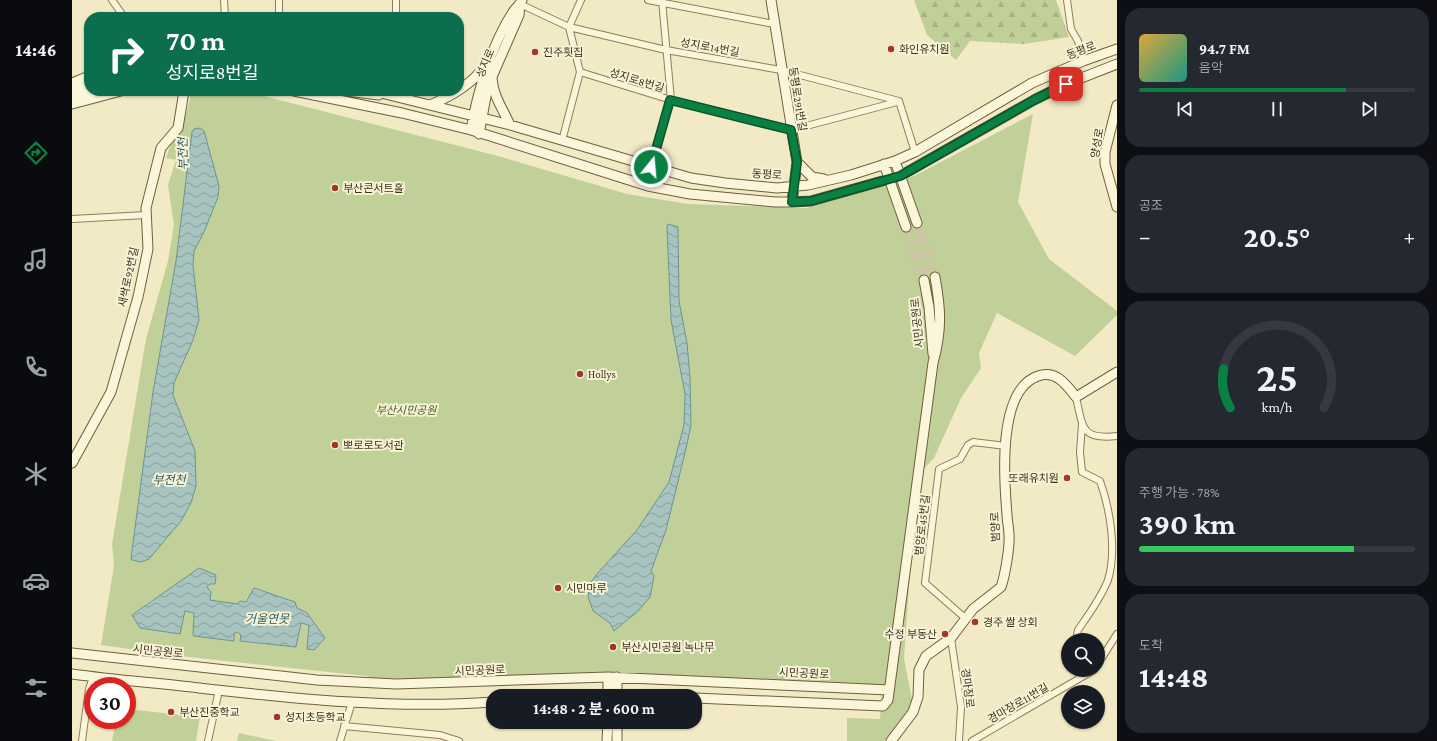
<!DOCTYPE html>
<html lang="ko">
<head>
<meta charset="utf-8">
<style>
  :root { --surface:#171b24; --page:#242831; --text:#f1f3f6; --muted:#9ea1a6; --line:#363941; --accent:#0b8043 }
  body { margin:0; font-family:"Crimson Pro","Noto Sans KR",serif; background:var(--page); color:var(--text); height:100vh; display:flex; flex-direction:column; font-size:15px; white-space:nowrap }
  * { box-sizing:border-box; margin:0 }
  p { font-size:13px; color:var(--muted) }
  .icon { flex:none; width:22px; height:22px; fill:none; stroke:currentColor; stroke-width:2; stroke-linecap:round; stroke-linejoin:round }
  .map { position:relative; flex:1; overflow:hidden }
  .drawer { display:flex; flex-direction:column; gap:8px; padding:8px; background:#0d0f14; width:320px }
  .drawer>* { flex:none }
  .banner { position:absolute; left:12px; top:12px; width:380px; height:84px; border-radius:16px; box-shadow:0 1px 3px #0004; background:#0b6e4f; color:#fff; overflow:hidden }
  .fabs { position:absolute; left:989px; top:633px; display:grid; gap:8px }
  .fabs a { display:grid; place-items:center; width:44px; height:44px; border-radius:50%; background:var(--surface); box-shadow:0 1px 3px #0004; font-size:20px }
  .speed { position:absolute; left:12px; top:677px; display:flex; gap:8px; font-size:20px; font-weight:700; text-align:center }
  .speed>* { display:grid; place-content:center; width:52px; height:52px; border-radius:50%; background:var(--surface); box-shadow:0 1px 3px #0004; line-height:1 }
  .speed .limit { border:6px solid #d22; background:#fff; color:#111 }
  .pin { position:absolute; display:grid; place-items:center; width:34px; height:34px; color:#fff; margin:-17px; border-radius:8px; box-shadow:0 2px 6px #0006 }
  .me { position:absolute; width:44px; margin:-22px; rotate:17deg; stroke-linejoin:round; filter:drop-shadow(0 0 3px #0008) }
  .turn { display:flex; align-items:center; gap:14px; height:84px; padding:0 16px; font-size:18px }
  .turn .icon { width:52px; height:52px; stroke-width:2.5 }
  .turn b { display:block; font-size:28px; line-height:34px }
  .big { font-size:30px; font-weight:700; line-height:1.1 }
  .drawer .card { flex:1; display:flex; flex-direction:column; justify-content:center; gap:6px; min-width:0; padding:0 14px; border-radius:16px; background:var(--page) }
  .drawer .dial { align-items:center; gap:0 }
  .dial svg { height:104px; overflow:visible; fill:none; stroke:var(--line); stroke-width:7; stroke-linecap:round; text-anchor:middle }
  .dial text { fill:var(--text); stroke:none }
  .song { display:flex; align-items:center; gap:12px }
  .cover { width:48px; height:48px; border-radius:6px; background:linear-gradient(135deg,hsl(40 70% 55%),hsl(170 70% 35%)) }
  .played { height:4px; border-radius:2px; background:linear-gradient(90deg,var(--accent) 75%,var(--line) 75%) }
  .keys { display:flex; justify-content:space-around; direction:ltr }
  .heat { display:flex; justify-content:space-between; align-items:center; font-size:22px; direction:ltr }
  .charge { height:6px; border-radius:3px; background:linear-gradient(90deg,#34c759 78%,var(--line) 0) }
  .trip { position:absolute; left:414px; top:689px; width:216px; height:40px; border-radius:16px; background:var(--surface); box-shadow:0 1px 3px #0004; font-weight:700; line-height:40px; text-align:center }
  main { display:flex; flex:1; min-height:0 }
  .dock { display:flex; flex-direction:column; width:72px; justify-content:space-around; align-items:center; background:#090b0e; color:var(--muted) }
  .dock .icon { width:28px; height:28px }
  .dock .current { color:var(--accent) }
  .dock b { font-size:18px; color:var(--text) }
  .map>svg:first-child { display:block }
  .forest { fill:url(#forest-firs) }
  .park { fill:#c1d098 }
  .water { fill:url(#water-waves); stroke:#6d9490 }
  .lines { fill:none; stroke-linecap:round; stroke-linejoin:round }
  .secondary-tunnel { stroke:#cdc5a4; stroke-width:9; stroke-dasharray:9 4.5; stroke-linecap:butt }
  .street-casing { stroke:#8e7d5a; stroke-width:8 }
  .secondary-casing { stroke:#705e3d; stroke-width:11 }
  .street { stroke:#fbf6da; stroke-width:6 }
  .secondary { stroke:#fbf6da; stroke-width:9 }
  .route-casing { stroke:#07532c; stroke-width:10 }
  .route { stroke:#0b8043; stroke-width:7 }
  .poi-dot { fill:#a13726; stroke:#f8f3d6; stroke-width:1.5 }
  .labels { text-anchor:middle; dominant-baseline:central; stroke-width:4; stroke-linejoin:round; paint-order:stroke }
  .street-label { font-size:11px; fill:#3d321f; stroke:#f8f3d6 }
  .poi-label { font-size:11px; fill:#3d321f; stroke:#f8f3d6; text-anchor:start }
  .park-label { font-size:11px; font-style:italic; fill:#455b24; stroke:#f8f3d6 }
  .water-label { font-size:12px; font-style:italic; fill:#2d595e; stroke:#f8f3d6 }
</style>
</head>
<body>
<main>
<nav class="dock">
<b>14:46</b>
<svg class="icon current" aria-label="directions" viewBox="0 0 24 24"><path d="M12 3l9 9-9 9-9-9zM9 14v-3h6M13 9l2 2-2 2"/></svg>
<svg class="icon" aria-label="music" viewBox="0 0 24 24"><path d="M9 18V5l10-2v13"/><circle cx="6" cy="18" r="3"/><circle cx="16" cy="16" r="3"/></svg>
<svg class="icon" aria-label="phone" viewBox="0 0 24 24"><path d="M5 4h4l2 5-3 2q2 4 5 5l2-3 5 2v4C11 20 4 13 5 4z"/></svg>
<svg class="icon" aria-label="climate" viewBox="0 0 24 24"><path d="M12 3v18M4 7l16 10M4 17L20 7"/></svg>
<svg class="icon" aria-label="car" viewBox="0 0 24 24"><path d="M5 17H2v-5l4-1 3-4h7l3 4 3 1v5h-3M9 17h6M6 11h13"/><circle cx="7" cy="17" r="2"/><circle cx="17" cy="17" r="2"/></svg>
<svg class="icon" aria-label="filters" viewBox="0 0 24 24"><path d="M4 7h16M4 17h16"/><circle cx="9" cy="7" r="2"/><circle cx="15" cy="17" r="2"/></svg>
</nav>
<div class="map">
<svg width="1045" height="741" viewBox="0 0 1045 741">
  <defs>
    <pattern id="forest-firs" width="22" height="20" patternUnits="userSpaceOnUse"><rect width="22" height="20" fill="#c1d098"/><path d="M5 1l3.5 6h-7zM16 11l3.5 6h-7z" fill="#a7b383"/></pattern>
    <pattern id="water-waves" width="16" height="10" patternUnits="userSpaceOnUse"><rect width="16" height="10" fill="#a7c4c0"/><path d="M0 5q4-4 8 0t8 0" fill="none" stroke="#89a09b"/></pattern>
  </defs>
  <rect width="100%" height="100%" fill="#f1eac5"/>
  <path class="forest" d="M842 0H984L997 37 952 44 898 41 884 60 855 35Z"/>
  <path class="park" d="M120 91H167L180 93 426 156 555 194 616 204 735 208 842 176 961 114 946 202 977 259 1045 311V315L1003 356 925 313 907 353 909 368 889 398 862 458 843 478 833 530 840 544 832 659 841 704 814 741H775V718L808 719 810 686 561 673 305 679 294 676 108 656 29 645 42 566 40 544 74 339 96 261 102 225 96 185 104 160 94 158 99 144 110 129Z
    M55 709 128 717 124 741H40L44 720H55Z
    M167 733 204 741H165Z"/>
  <path class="water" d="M128 128 132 131 147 186 146 197 132 232 122 251 121 265 127 320 121 340 102 383 101 395 123 451 124 486 119 503 109 521 77 559 69 562 60 560 59 558 81 392 104 261 120 132 122 129Z
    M596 224 606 227 607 301 615 343 618 378 619 425 613 453 594 530 579 571 582 576 578 597 566 611 542 631 538 623 521 611 516 596 518 584 524 575 565 530 597 482 612 425 613 394 599 320 595 226Z
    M127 568 144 575 143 584H138L135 587 139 592 138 600 165 604 168 601 174 602 182 588 223 602 225 608 235 613 253 638 242 650 235 649 237 625 229 623 224 647 168 641 169 635 165 632 162 634V641L122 636 121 634 122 613 113 611 108 634 68 628 60 615Z"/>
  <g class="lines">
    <path class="secondary-tunnel" d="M845 223 863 277
      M834 227 852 280"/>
    <g class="street-casing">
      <path id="street" d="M40 0 52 17
        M152 0 153 17
        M207 0V17
        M324 0V17
        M576 0 702 24
        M995 0 999 29 1006 41 1011 61
        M448 4 497 27 594 50 709 70 827 101
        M508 72 599 100 719 130 825 102
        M827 101 843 152
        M490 141 508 72 497 27 509 0
        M579 167 599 100 590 0
        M0 219 74 215
        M1004 397C1011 428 1009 440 1045 436
        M893 618 853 583 867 469 888 459 896 445 901 442 934 446
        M879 638 889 707 887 741
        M1008 640 1005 635 1006 630C1017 614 1029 598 1036 580 1045 550 1038 509 1028 481L1010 472 1008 452 1010 424
        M1026 664 1045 634
        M272 726 368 735 387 741
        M10 741 17 689 21 677
        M136 741 147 690
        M268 741 280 702
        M900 741 1022 670"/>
    </g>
    <g class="secondary-casing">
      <path id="secondary" d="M699 0 725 162 720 202
        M420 78C421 96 431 109 438 125
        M0 83 17 76
        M0 89 17 84
        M222 91 330 113 399 130 576 186 618 194 703 202H720L739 201 828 176 962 100 994 84 1045 64
        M275 91 307 95
        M301 91 438 125 619 178 653 183 705 188 736 185 779 175 823 161 843 152 960 83 1011 61 1045 49
        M0 97 18 91
        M0 104 49 91
        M358 105C380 96 399 85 413 66
        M1045 105 1033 152V164L1045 207
        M399 130C405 93 420 44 441 12 443 8 448 5 450 0
        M407 134 416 86 447 15 448 4
        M823 161 845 223
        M725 162 740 177 752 179
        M812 164 834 227
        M852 280 857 307 861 354
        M0 463 39 392 66 297 76 249 74 208 89 148 106 128 112 91
        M0 653 245 680 324 684 536 677 817 690
        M0 674C42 680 85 683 127 688 224 699 323 709 421 702
        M536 677V696
        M545 677V696
        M623 698 811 706 816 700 861 363C870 330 869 310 863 277
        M535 741 536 722
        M545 741V722
        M819 741 841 712 846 697 847 670 854 656 879 638 901 609 929 587C933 576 938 546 937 535 937 528 935 521 935 514 932 480 925 390 966 376 984 370 994 384 1004 397L1045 372"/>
    </g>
    <use href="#street" class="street"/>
    <use href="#secondary" class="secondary"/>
  </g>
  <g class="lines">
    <g class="route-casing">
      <path id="route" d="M579 167 598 100 719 130 725 162 720 202 739 201 828 176 839 170 962 100 994 84"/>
    </g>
    <use href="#route" class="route"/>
  </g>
  <g class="poi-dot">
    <circle cx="819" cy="49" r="4"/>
    <circle cx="463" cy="52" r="4"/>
    <circle cx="263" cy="188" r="4"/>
    <circle cx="508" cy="374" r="4"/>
    <circle cx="263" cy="445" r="4"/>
    <circle cx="995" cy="478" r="4"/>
    <circle cx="486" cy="588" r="4"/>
    <circle cx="903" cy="622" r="4"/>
    <circle cx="873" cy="634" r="4"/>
    <circle cx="541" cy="647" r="4"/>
    <circle cx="99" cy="712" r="4"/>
    <circle cx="205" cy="717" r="4"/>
  </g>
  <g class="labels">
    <g class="street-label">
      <text transform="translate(638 47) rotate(10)">성지로14번길</text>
      <text transform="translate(1009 50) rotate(-21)">동평로</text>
      <text transform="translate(413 63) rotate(-67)">성지로</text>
      <text transform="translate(565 80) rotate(17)">성지로8번길</text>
      <text transform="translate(726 99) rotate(81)">동평로291번길</text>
      <text transform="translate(1025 143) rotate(-80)">양성로</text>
      <text transform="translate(695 174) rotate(4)">동평로</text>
      <text transform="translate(56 277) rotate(-78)">새싹로92번길</text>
      <text transform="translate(845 323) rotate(-96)">시민공원로</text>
      <text transform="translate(850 525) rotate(-83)">범양로45번길</text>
      <text transform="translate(923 527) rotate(-92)">범양로</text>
      <text transform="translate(86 651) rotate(6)">시민공원로</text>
      <text transform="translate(408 670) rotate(-2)">시민공원로</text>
      <text transform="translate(732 673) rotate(3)">시민공원로</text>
      <text transform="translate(896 688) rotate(83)">경마장로</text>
      <text transform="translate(946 703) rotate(-30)">경마장로11번길</text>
    </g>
    <g class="poi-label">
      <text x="827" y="49">화인유치원</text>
      <text x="471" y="52">진주횟집</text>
      <text x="271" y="188">부산콘서트홀</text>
      <text x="516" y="374">Hollys</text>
      <text x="271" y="445">뽀로로도서관</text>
      <text x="987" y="478" text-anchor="end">또래유치원</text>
      <text x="494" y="588">시민마루</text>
      <text x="911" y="622">경주 쌀 상회</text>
      <text x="865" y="634" text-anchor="end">수정 부동산</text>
      <text x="549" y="647">부산시민공원 녹나무</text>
      <text x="107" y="712">부산진중학교</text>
      <text x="213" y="717">성지초등학교</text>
    </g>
    <g class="park-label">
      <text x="334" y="410">부산시민공원</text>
    </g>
    <g class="water-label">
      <text transform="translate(111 154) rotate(-91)">부전천</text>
      <text x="97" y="480">부전천</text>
      <text x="195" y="619">거울연못</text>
    </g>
  </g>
</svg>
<div class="fabs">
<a><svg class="icon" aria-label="search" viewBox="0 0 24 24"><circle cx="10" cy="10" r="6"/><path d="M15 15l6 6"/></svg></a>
<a><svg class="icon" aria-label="layers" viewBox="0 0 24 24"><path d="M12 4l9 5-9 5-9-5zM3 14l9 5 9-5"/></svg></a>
</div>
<div class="speed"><div class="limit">30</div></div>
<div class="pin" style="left:994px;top:84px;background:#d93025"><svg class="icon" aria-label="arrive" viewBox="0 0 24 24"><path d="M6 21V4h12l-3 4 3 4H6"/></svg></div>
<svg class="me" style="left:579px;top:167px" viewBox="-20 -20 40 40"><circle r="17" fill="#0b8043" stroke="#fff" stroke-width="3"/><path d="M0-11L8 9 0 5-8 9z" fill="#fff"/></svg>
<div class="trip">14:48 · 2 분 · 600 m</div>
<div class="banner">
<div class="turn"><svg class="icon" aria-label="right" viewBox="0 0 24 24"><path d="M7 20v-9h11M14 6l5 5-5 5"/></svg><div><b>70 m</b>성지로8번길</div></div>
</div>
</div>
<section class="drawer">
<div class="card">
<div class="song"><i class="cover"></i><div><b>94.7 FM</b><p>음악</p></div></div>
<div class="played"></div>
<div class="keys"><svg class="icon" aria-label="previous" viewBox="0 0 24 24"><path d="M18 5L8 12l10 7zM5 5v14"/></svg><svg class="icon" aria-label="pause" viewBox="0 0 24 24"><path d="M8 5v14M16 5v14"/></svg><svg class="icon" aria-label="next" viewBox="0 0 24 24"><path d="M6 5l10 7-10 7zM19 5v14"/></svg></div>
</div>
<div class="card"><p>공조</p>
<div class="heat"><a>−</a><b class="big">20.5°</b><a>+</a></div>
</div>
<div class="card dial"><svg viewBox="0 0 100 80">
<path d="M14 69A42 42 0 1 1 86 69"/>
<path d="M14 69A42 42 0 0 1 9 39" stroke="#0b8043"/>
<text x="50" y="56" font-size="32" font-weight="700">25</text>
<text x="50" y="72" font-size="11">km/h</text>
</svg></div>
<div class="card"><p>주행 가능 · 78%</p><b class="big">390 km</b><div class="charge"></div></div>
<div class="card"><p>도착</p><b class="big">14:48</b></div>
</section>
</main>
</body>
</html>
